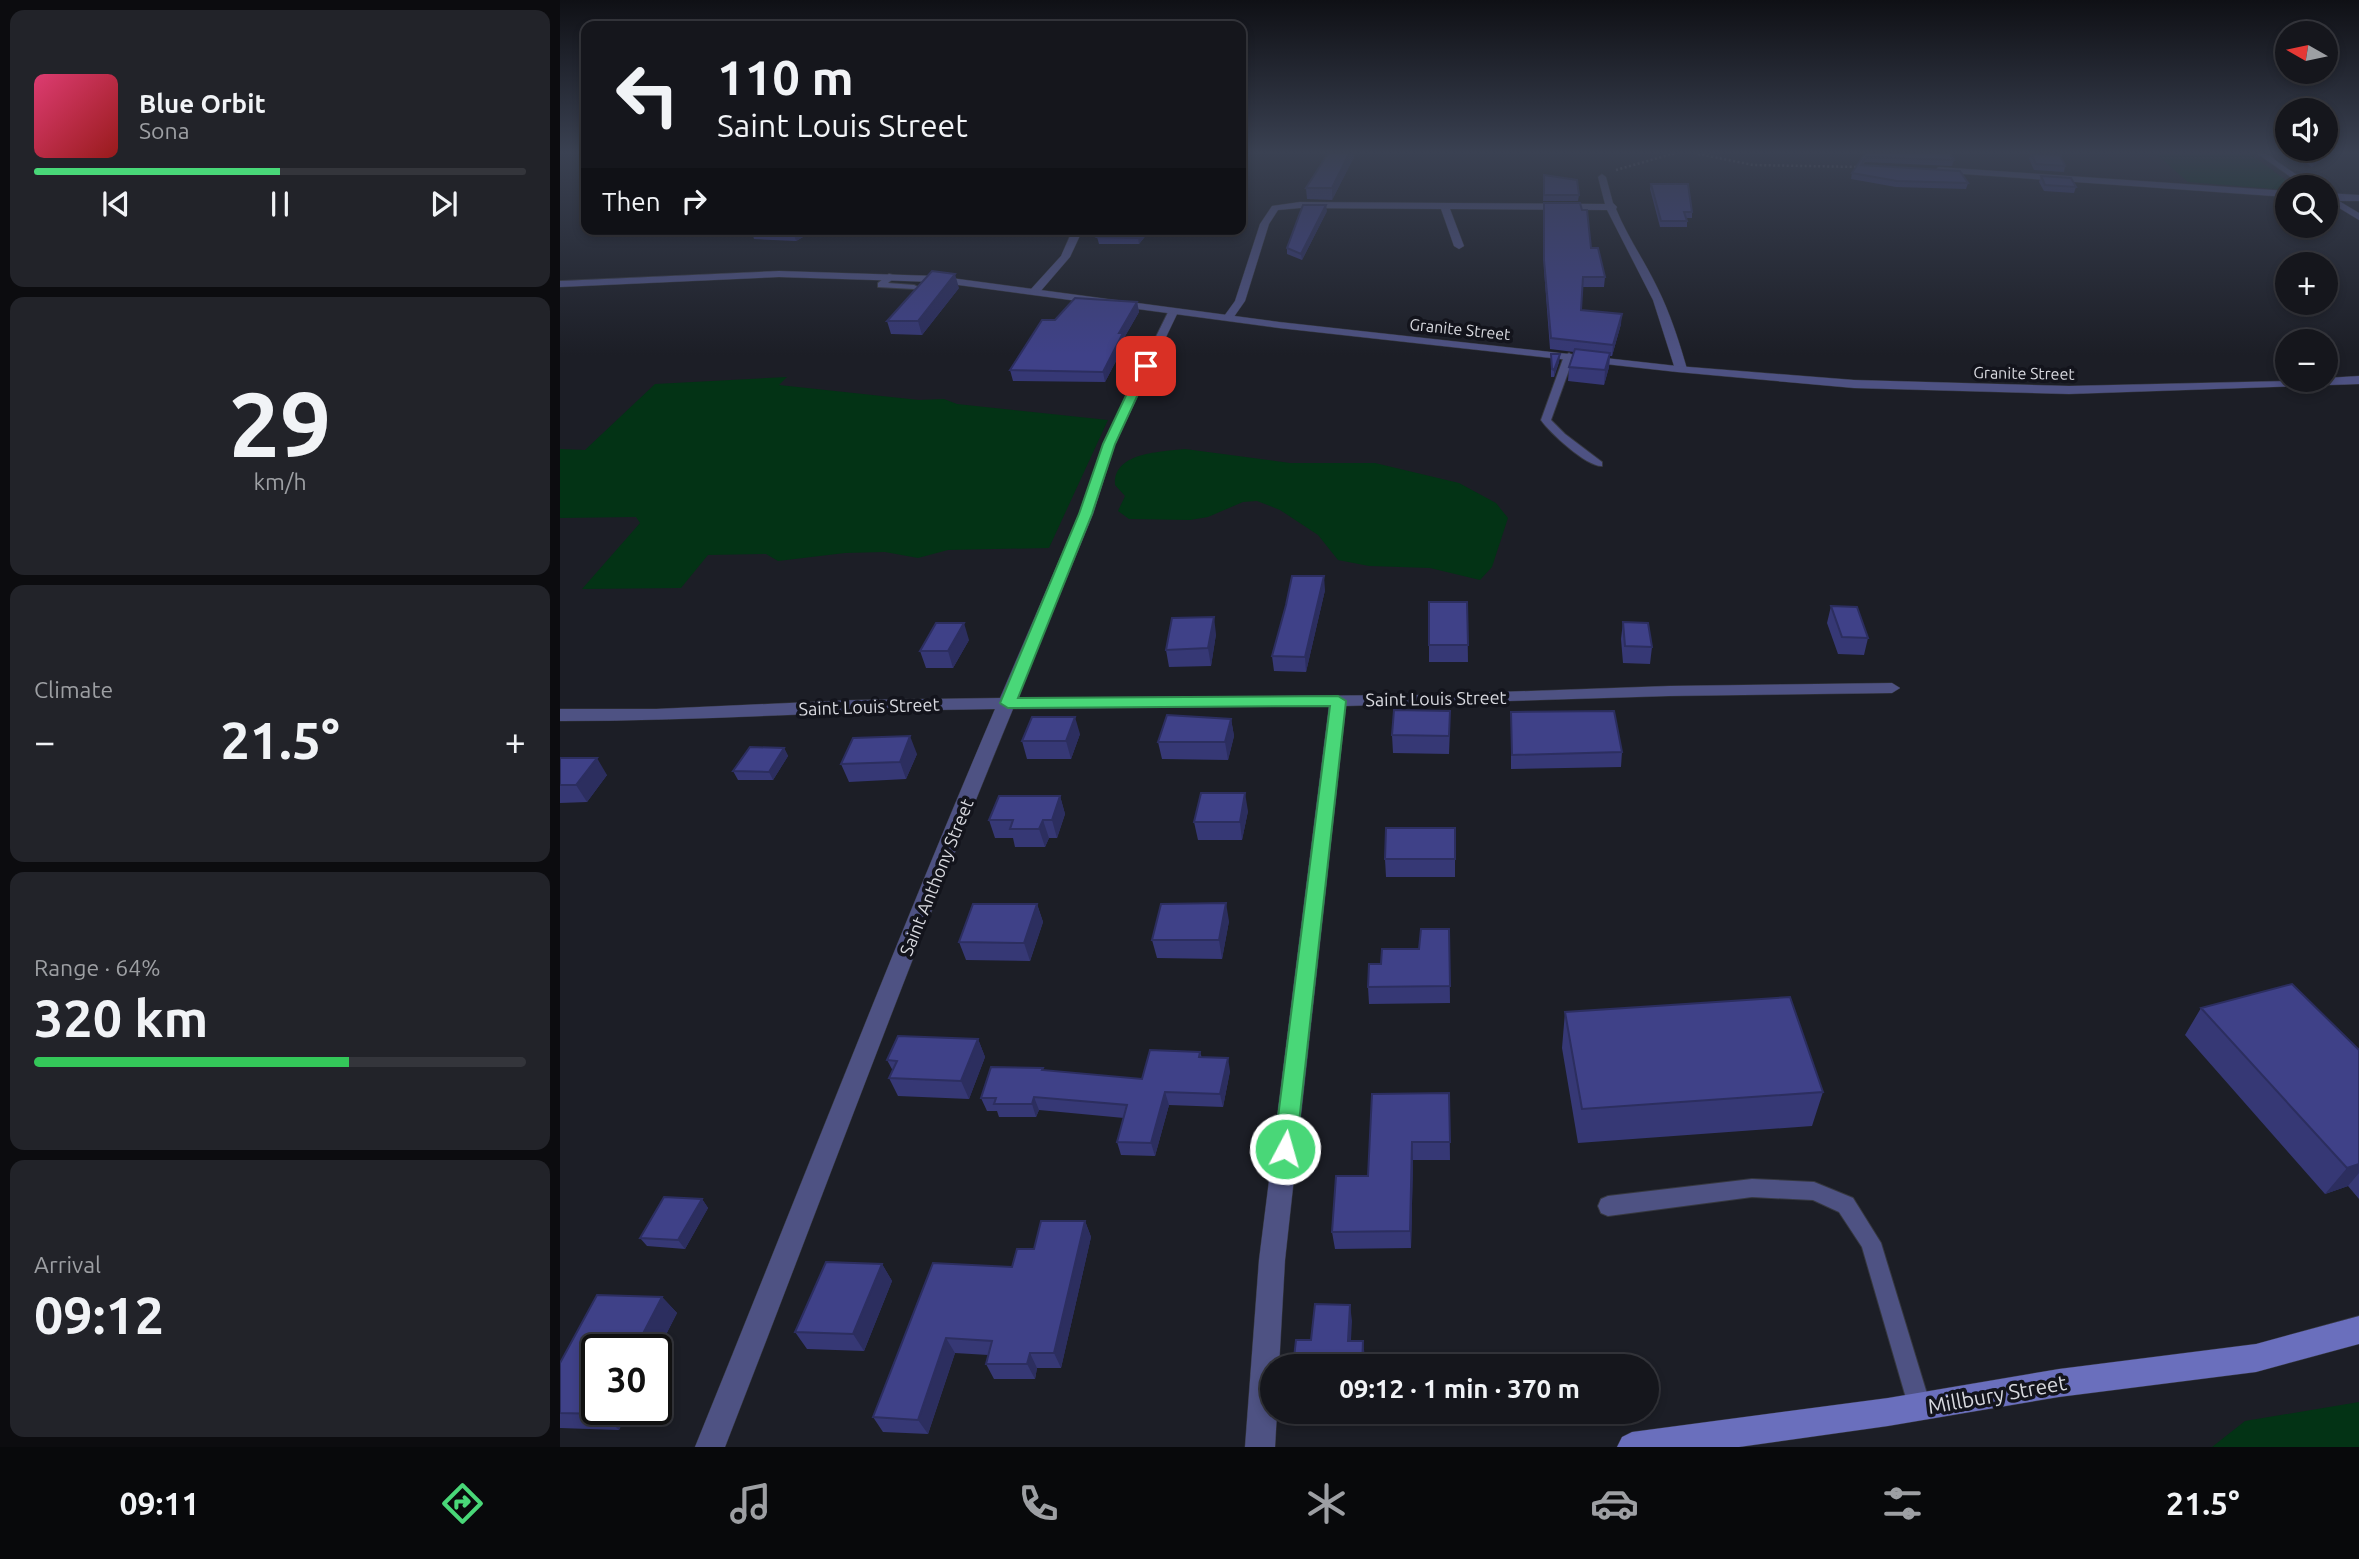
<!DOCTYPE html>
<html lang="en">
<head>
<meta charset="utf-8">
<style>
  :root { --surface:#15161c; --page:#222329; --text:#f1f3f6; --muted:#9d9fa3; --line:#34353b; --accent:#49d778 }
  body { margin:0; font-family:Ubuntu,sans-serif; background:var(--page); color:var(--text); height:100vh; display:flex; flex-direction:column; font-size:26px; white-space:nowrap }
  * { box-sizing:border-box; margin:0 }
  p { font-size:23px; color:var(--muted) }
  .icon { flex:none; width:38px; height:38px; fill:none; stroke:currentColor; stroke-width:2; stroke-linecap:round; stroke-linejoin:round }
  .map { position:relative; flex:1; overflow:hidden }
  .sheet { display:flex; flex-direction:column; gap:10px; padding:10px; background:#0c0c0f; width:560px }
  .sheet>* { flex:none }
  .guide { position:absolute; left:21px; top:21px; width:665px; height:214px; border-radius:14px; box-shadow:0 4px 10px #0003,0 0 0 2px var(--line); background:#15161c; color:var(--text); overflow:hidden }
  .needle { width:46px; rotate:279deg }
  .tools { position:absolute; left:1715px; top:21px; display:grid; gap:14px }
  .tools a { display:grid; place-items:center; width:63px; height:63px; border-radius:50%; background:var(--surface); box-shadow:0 4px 10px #0003,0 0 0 2px var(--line); font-size:35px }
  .speed { position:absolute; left:21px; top:1334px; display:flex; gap:14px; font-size:35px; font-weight:700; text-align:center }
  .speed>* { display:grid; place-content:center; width:91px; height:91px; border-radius:50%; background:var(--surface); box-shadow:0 4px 10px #0003,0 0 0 2px var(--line); line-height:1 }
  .speed .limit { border:4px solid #111; border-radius:10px; background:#fff; color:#111 }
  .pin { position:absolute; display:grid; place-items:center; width:60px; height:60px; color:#fff; margin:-30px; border-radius:14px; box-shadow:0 4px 10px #0006 }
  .me { position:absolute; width:77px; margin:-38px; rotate:6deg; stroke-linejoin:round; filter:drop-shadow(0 0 5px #0008) }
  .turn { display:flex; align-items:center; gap:24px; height:147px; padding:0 21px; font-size:32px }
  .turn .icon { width:91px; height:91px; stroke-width:2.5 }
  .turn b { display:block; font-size:49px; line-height:60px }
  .then { display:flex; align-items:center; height:66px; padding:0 21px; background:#0003; gap:14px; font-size:26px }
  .big { font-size:52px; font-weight:700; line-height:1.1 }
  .sheet .card { flex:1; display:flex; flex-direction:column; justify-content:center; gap:10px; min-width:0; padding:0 24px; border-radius:14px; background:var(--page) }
  .sheet .dial { align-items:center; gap:0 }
  .dial b { font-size:91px; line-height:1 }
  .song { display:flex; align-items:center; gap:21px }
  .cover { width:84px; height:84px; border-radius:10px; background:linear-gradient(135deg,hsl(340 70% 55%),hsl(0 70% 35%)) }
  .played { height:7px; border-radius:4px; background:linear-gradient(90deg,var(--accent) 50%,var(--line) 50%) }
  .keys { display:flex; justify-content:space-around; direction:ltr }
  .heat { display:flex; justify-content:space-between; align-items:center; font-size:38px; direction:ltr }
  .charge { height:10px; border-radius:5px; background:linear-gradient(90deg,#34c759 64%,var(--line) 0) }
  .trip { position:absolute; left:700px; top:1354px; width:399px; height:70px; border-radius:35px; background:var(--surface); box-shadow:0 4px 10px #0003,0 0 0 2px var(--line); font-weight:700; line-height:70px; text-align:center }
  .tab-bar { display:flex; height:112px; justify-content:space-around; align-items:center; background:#08090b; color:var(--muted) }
  .tab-bar .icon { width:49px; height:49px }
  .tab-bar .active { color:var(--accent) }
  .tab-bar b { font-size:32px; color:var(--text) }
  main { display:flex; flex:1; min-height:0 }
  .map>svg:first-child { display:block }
  .green { fill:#033315 }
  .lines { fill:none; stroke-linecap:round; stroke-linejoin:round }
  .service-casing { stroke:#363840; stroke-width:2 }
  .minor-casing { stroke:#363840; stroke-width:1 }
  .tertiary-casing { stroke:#363840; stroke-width:1 }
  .secondary-casing { stroke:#363840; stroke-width:1 }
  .path { stroke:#686a71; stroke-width:2.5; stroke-dasharray:2 2.5; stroke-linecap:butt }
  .service { fill:#4e5283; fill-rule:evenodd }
  .minor { fill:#4e5283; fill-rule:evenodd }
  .tertiary { fill:#4e5283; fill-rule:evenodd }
  .secondary { fill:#6a6fbd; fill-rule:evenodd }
  .wall { fill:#363875 }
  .shaded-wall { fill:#2c2e5f }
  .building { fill:#3f4188; stroke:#2c2e5f; stroke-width:2 }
  .route { fill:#49d778; stroke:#2f8c4e; stroke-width:2 }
  .labels { text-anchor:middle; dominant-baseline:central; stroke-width:7; stroke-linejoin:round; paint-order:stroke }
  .far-street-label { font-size:16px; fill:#d8d9df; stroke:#13141c }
  .street-label { font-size:18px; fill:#d8d9df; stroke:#13141c }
  .near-street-label { font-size:21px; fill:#d8d9df; stroke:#13141c }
</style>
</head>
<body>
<main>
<section class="sheet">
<div class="card">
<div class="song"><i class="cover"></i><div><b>Blue Orbit</b><p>Sona</p></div></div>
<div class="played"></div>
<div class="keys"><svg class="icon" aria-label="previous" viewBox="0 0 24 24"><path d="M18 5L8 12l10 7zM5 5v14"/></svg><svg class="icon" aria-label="pause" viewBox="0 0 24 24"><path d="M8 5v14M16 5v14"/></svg><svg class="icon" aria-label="next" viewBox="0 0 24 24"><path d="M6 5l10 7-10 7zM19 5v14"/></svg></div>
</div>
<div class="card dial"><b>29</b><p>km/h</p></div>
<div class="card"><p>Climate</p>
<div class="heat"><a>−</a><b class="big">21.5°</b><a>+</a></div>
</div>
<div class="card"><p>Range · 64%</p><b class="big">320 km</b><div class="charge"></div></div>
<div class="card"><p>Arrival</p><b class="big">09:12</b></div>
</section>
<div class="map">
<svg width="1799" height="1447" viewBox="0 0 1799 1447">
  <rect width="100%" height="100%" fill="#1c1e26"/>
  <path class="green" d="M1594 152H1688L1735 187H1727V190L1628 182Z
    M227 377 219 385 359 400 384 399 397 404 548 420 489 548 388 550 358 558 325 552 285 553 218 561 206 554 148 555 121 588 22 589 80 523 76 517 0 518V449L25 450 95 384Z
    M625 449 730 463H815L899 483 936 503 948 518 932 567 920 580 870 568 809 566 778 560 758 535 720 510 697 501 683 502 648 517 630 520 569 519 558 511 565 496 555 485C553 452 600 452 625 449Z
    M1799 1402V1447H1652L1685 1421Z"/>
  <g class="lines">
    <g class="service-casing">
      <path id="service" d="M329 274 336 276 328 283 354 285 358 287 354 289 318 287V283Z
        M1009 353 1014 356 991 420 1005 434 1042 462V466C1027 467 990 433 981 420L1004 356Z
        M1192 1179 1254 1182 1293 1198 1321 1243 1371 1407 1367 1415 1359 1419 1351 1415 1302 1247 1279 1212 1253 1200 1192 1197 1048 1216 1041 1213 1038 1206 1041 1199 1048 1196Z"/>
    </g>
    <g class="minor-casing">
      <path id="minor" d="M1695 152H1704L1754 187H1745Z
        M1378 167 1727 191V197L1375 172Z
        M1042 174 1046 177 1053 203 1057 207 1056 209C1067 236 1084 260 1097 287 1110 313 1119 341 1127 369L1125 371 1115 369 1093 300 1047 210 890 209 904 246 899 249 894 246 881 209 740 208 718 210 709 224 685 301 671 321 662 319 675 301 700 224 712 206 740 202 1045 204 1038 177Z
        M1766 193 1799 195V201H1779L1799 213V220L1766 200Z
        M513 229H523L510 257 479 293H471V289L501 256Z
        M609 310 618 312 555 444 533 514 457 698 857 695 1109 686 1332 683 1340 688 1332 693 1109 696 786 706 725 1260 719 1367H712V1412H717L715 1447H685L699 1260 769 706 453 709C352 953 261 1201 165 1447H135C235 1201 331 953 435 709 290 710 145 721 0 721V709H96L295 700 440 698 519 514 543 444Z"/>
    </g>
    <g class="tertiary-casing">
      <path id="tertiary" d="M219 271 376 276 719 322 1117 366 1294 380 1509 386 1766 380V378L1799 376V384L1509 394 1294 388 1117 372 719 328 376 282 219 277 0 287V281Z"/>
    </g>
    <g class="secondary-casing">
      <path id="secondary" d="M1799 1316V1344L1696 1372 1499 1397 1328 1426 1179 1447H1057L1062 1437 1072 1432 1328 1398 1499 1369 1696 1344Z"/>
    </g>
    <path class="path" d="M1129 152 1193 165 1300 167
      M1056 170 1119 152"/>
    <use href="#service" class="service"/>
    <use href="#minor" class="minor"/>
    <use href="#tertiary" class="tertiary"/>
    <use href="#secondary" class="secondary"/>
  </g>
  <path class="wall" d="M1306 152 1394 160 1392 166 1305 162 1303 165 1408 183 1406 189 1336 187 1291 179 1292 173Z
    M1731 152H1773L1752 167Z
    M1471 154 1505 166 1504 172 1474 170 1469 159Z
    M794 157 772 200 747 199 746 188Z
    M984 175 1019 195 1018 201H983Z
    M1481 176 1516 187 1514 193 1484 191 1479 182Z
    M1091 184 1132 212V218H1127V227H1100L1090 189Z
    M767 211 742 260 727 254V248Z
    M983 212 1031 248 1045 277 1044 287H1023L1021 310 1061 324 1052 356H1050L1049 367 1044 385 1008 381 1009 367 1014 352 990 349 984 270Z
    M191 229H257L236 241 194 239Z
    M544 229H591L579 244H539L537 237Z
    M399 288 362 335 331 334 327 321Z
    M577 302 579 312 564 338 565 344 545 382 453 381 450 370 495 320Z
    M991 354H1000L999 362 994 377H991Z
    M765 590 746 672 714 671 712 656Z
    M907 602 908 662H869V645Z
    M1271 606 1308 638 1304 655 1278 654 1267 623Z
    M1063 622 1092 647 1090 664 1063 663 1061 639Z
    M656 634 651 666 609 667 606 650Z
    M409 640 393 668H366L360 651Z
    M951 712 1062 752 1061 767 951 769Z
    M671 719 674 736 668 760 602 759 598 742Z
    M890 728 889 754 833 753 832 735Z
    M520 734 511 759H467L462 741Z
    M224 748 228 756 213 780H178L173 771Z
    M357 754 346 779 289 782 281 764Z
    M0 758 47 775 27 802 0 803Z
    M500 796 505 814 497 838H489L485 847H455L453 838H435L429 820Z
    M688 811 682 840H638L634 822Z
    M895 828V877H826L825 859Z
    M477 904 483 922 470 961 406 960 399 942Z
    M669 921 662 959 597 958 592 940Z
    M889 929 890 1003 809 1004 808 987 821 964 859 949Z
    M1641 1008 1799 1050V1199L1788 1186 1765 1194 1625 1035Z
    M1005 1012 1263 1092 1252 1126 1018 1143 1002 1048Z
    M418 1039 425 1057 409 1099 338 1096 329 1078 333 1071 327 1060Z
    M640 1052 642 1058 670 1071 663 1107 609 1105 595 1156 561 1155 557 1142 564 1118 479 1110 476 1117H439L437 1111H427L421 1098 484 1070 582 1079Z
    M889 1093 890 1160H853L851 1248 775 1249 772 1232 808 1176Z
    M142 1199 148 1208 125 1249 87 1246 80 1238Z
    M525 1221 531 1237 501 1368H477L475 1379H434L426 1364 428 1355 395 1353 368 1434 323 1432 313 1417 452 1267 474 1249Z
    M322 1264 332 1281 304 1351 247 1349 235 1332Z
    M102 1297 117 1313 96 1354V1349L59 1430 0 1428V1363Z"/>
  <path class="shaded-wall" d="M790 152H794V157L772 200V188Z
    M1767 152H1773L1752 167 1754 161Z
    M766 205 767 211 742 260 741 254Z
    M232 229H257L236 241Z
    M585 229H591L579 244 578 238Z
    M395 274 399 288 362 335 358 321Z
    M577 302 579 312 564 338 565 344 545 382 543 372 559 333Z
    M1062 314 1061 324 1052 356 1053 345Z
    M1050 353 1049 367 1044 385 1045 370Z
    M1000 354 999 362 994 377V370Z
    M764 576 765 590 746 672 745 657Z
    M654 617 656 634 651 666 648 648Z
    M404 623 409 640 393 668 388 651Z
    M515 717 520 734 511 759 506 741Z
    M671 719 674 736 668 760 665 742Z
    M350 736 357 754 346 779 340 762Z
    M224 748 228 756 213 780 209 772Z
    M37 758 47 775 27 802 16 785Z
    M685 793 688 811 682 840 680 822Z
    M500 796 505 814 497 838 492 820Z
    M483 820 489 838 485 847 479 829Z
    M666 903 669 921 662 959 659 940Z
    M477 904 483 922 470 961 464 943Z
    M418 1039 425 1057 409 1099 401 1081Z
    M668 1058 670 1071 663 1107 660 1094Z
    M605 1092 609 1105 595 1156 591 1143Z
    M474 1097 479 1110 476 1117 472 1104Z
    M852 1142 853 1160 851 1248 850 1231Z
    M1799 1164V1173L1788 1186 1765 1194 1787 1168Z
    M142 1199 148 1208 125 1249 118 1240Z
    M525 1221 531 1237 501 1368 494 1353Z
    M322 1264 332 1281 304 1351 293 1334Z
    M102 1297 117 1313 96 1354V1349H75Z
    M790 1305 792 1321 790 1358 788 1341Z
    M386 1338 395 1353 368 1434 358 1420Z
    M803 1341 805 1358 804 1367H802Z
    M470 1353 477 1368 475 1379 467 1364Z
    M45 1409H69L59 1430 42 1414Z"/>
  <path class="building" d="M769 152H790L772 188H746Z
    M1306 152H1389L1394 160 1306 157 1301 165 1400 171 1408 183 1337 181 1292 173Z
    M1741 152H1767L1754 161Z
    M1471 154 1500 155 1505 166 1476 164Z
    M984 175 1017 180 1019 195H984Z
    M1481 176 1511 178 1516 187 1485 185Z
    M1091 184H1128L1132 212H1124L1127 221H1101Z
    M984 203H1020L1022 210H1027L1031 248H1038L1045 277H1023L1021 310 1062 314 1053 345 991 338 984 260Z
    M743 205H766L741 254 727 248Z
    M544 229H585L578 238 537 237Z
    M372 271 395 274 358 321H327Z
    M515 298 577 302 559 333H563L543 372 450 370 482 320H495Z
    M1015 349 1050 353 1045 370 1009 367Z
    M991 354H1000L994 370 992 369Z
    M732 576H764L745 657 712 656 726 605Z
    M869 602H907L908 645H869Z
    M1271 606 1297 607 1308 638 1282 637Z
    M654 617 648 648 606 650 612 618Z
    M1063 622 1088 623 1092 647 1065 646Z
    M376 623H404L388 651H360Z
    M834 710 890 711 889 736 832 735Z
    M1054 711 1062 752 952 755 951 712Z
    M607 715 671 719 665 742H598Z
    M472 717H515L506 741H462Z
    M350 736 340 762 281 764 293 738Z
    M190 747 224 748 209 772 173 771Z
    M0 758H37L16 785H0Z
    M641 793H685L680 822H634Z
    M439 796H500L492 820H483L479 829H450L453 820H429Z
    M826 828H895V859H825Z
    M666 903 659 940H592L601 904Z
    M413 904H477L464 943 399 942Z
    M861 929H889L890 986 808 987 809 964H821L822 949H859Z
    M1732 984 1799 1050V1164L1787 1168 1641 1008Z
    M1230 997 1263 1092 1022 1109 1005 1012Z
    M338 1036 418 1039 401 1081 329 1078 337 1061 327 1060Z
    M590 1050 640 1052 639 1057 668 1058 660 1094 605 1092 591 1143 557 1142 567 1105 474 1097 472 1104H434L436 1098H421L431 1067 483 1068 482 1070 582 1079Z
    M889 1093 890 1142H852L850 1231 772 1232 776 1176H808L812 1094Z
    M104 1197 142 1199 118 1240 80 1238Z
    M481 1221H525L494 1353H470L467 1364H426L432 1341 386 1338 358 1420 313 1417 373 1263 452 1267 457 1249H474Z
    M266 1262 322 1264 293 1334 235 1332Z
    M37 1295 102 1297 75 1349H37V1409H45L42 1414 0 1413V1363Z
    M755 1304 790 1305 788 1341H803L802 1367H733L736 1340H751Z"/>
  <linearGradient id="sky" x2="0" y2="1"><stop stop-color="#0f1015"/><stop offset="0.43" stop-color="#3a4152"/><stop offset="1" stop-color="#3a4152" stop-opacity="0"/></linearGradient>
  <rect width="1799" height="355" fill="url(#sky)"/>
  <path class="route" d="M586 363 591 366 555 444 532 514 458 698 778 696 786 701 736 1149 733 1156 725 1159 717 1156 714 1149 770 706 448 708 440 703 519 514 543 444 580 366Z"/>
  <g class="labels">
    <g class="far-street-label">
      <text transform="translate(900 329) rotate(6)">Granite Street</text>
      <text transform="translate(1464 373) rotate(1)">Granite Street</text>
    </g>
    <g class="street-label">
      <text transform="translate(876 698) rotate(-1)">Saint Louis Street</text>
      <text transform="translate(309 706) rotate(-2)">Saint Louis Street</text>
      <text transform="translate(376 877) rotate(-68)">Saint Anthony Street</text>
    </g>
    <g class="near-street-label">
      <text transform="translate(1437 1394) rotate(-10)">Millbury Street</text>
    </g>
  </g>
</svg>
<div class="tools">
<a><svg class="needle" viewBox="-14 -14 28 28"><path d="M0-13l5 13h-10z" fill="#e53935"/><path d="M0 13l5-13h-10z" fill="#9d9fa3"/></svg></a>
<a><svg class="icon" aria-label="sound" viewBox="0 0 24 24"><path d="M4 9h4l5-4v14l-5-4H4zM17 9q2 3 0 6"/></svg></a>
<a><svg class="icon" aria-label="search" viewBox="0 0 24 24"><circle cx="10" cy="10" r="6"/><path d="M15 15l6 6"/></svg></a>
<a>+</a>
<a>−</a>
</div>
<div class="speed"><div class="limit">30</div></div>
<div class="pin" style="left:586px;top:366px;background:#d93025"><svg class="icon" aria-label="arrive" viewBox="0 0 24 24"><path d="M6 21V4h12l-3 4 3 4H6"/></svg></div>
<svg class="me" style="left:725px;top:1149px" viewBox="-20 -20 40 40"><circle r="17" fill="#49d778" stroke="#fff" stroke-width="3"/><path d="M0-11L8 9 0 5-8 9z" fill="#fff"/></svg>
<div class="trip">09:12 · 1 min · 370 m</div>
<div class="guide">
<div class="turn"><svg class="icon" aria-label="left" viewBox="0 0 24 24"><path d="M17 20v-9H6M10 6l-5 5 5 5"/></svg><div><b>110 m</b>Saint Louis Street</div></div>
<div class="then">Then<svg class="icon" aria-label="right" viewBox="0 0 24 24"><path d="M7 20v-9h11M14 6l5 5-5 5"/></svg></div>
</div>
</div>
</main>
<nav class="tab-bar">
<b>09:11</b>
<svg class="icon active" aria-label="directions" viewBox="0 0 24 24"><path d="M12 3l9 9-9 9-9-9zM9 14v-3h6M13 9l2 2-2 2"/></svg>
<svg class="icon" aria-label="music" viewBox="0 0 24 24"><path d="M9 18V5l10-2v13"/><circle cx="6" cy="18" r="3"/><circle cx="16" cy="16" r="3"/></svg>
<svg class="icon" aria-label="phone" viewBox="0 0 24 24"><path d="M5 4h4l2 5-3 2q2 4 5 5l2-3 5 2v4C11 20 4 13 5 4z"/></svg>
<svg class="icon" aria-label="climate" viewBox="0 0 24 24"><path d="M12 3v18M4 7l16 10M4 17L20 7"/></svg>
<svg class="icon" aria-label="car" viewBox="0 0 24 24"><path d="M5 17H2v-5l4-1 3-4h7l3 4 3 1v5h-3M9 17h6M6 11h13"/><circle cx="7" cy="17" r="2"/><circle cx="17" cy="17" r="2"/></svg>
<svg class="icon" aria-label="filters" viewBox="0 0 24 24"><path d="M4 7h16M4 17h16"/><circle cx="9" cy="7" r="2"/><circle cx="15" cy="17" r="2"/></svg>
<b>21.5°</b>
</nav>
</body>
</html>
